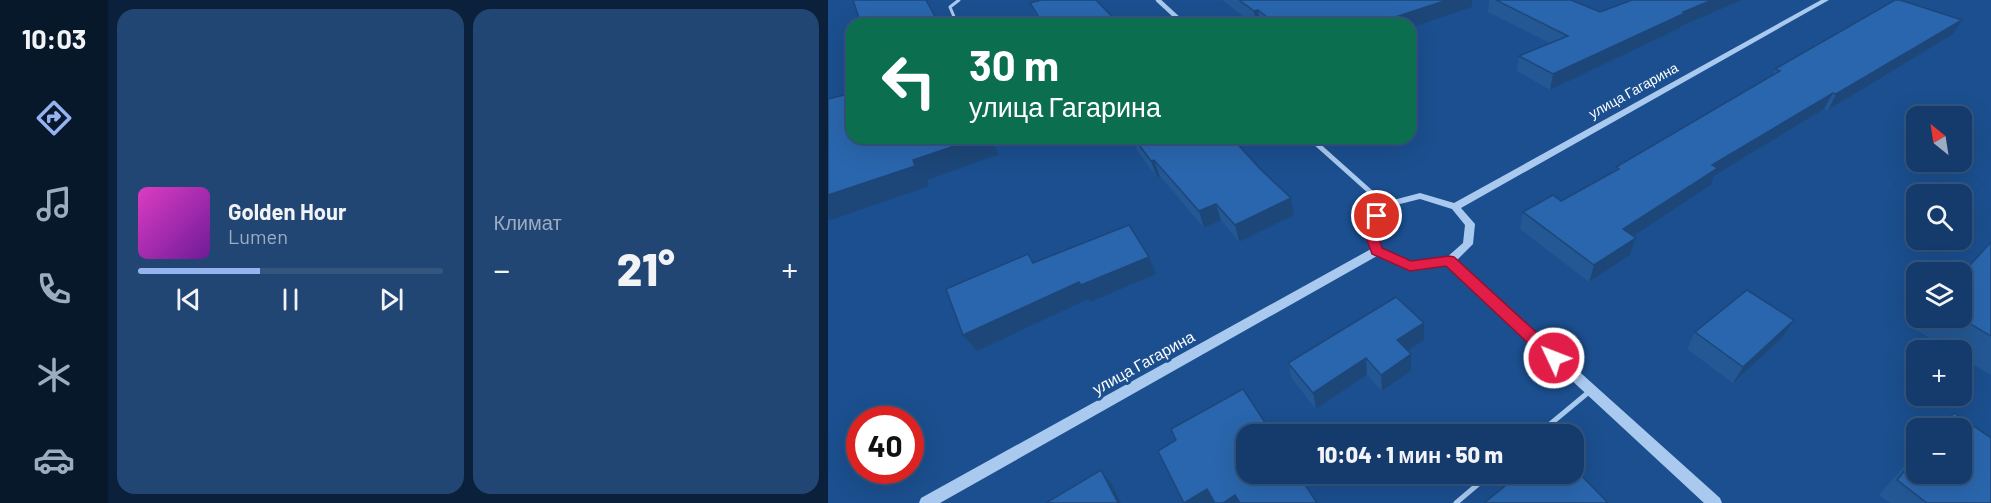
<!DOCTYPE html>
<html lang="ru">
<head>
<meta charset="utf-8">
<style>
  :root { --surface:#143b6b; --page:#214673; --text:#f1f3f6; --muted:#9dadc1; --line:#33557e; --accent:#95b2f1 }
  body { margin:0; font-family:Barlow,sans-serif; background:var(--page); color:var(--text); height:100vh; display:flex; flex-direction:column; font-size:22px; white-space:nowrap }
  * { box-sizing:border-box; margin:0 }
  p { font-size:20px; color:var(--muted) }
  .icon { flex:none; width:33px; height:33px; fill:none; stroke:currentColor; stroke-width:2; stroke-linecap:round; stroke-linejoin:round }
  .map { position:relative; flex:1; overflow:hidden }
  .details { display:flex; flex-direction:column; gap:9px; padding:9px; background:#0b203b; width:720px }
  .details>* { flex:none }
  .top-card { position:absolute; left:18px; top:18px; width:570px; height:126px; border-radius:18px; box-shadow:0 6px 24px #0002,0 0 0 2px var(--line); background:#0b6e4f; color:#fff; overflow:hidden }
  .needle { width:39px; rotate:330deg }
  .fabs { position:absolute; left:1078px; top:106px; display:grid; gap:12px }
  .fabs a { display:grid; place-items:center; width:66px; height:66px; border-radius:12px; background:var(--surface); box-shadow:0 6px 24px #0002,0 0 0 2px var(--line); font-size:30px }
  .speed { position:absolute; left:18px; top:406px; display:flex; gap:12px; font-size:30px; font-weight:700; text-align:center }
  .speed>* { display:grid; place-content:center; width:78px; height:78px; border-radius:50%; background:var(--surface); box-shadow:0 6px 24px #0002,0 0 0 2px var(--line); line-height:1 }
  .speed .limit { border:9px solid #d22; background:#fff; color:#111 }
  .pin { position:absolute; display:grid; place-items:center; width:51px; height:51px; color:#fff; margin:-26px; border:3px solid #fff; border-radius:50%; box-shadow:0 2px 6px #0007 }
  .me { position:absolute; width:66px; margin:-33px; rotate:313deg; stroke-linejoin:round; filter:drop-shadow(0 0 4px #0008) }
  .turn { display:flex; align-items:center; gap:21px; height:126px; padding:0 24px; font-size:27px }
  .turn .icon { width:78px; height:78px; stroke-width:2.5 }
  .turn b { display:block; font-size:42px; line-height:51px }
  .big { font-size:45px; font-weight:800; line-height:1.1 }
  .details .tile { flex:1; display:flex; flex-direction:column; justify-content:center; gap:9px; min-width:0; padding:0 21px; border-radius:18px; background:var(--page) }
  .song { display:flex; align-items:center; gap:18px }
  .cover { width:72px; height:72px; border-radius:9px; background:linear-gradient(135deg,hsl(310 70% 55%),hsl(280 70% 35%)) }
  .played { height:6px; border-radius:3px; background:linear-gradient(90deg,var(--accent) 40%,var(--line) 40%) }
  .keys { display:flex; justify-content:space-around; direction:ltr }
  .heat { display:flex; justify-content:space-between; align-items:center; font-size:33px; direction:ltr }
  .details .tiles { flex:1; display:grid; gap:9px; grid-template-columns:repeat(2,1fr) }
  .trip { position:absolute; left:408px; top:424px; width:348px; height:60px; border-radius:18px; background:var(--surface); box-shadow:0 6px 24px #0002,0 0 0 2px var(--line); font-weight:800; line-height:60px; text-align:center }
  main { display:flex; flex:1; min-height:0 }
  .tabs { display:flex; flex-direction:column; width:108px; justify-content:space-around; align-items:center; background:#08182b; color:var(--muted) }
  .tabs .icon { width:42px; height:42px }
  .tabs .active { color:var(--accent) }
  .tabs b { font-size:27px; color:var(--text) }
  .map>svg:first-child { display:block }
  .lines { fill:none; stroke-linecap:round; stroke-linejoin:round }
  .service-far1 { stroke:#a9c9ee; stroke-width:3 }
  .service { stroke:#a9c9ee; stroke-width:5 }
  .minor-far1 { stroke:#a9c9ee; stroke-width:4.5 }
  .minor { stroke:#a9c9ee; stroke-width:5 }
  .tertiary { fill:#a9c9ee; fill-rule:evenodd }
  .wall { fill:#245895 }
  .shaded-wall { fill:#1d4779 }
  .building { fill:#2a66ad; stroke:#1d4779; stroke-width:1.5 }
  .route { fill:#e11d48; stroke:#92132f; stroke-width:1.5 }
  .labels { text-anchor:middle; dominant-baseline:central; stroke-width:6; stroke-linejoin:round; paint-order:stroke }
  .far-street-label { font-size:14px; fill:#fff; stroke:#1b4f8f }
  .street-label { font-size:16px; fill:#fff; stroke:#1b4f8f }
</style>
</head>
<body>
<main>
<nav class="tabs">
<b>10:03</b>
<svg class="icon active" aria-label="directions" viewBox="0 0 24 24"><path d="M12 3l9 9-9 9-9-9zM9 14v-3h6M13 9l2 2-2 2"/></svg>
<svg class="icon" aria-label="music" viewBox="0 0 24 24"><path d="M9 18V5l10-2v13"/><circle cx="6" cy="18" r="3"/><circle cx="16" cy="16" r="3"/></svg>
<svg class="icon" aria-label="phone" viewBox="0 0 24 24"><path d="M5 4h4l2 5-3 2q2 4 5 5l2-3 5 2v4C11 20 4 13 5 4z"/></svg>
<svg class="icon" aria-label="climate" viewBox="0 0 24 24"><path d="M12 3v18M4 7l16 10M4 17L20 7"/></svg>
<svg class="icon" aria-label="car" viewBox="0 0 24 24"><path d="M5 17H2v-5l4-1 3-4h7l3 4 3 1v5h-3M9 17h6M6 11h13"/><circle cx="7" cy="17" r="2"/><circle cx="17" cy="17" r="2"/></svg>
</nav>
<section class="details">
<div class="tiles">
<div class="tile">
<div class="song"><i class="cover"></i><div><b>Golden Hour</b><p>Lumen</p></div></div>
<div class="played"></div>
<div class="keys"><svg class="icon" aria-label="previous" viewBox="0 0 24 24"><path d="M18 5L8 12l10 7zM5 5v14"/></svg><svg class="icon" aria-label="pause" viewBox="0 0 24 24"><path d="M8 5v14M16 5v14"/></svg><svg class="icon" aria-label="next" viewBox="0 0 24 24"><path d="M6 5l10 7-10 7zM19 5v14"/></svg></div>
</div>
<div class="tile"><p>Климат</p>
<div class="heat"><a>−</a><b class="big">21°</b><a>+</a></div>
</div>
</div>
</section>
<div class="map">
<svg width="1163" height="503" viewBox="0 0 1163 503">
  <rect width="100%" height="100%" fill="#1b4f8f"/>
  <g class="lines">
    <path class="service-far1" d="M129 24 122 7 131 0
      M19 41 21 98H24"/>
    <path class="service" d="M709 435 762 391
      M628 503 662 474"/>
    <path class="minor-far1" d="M330 0 356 24"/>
    <path class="minor" d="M482 138 557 205"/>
    <path class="tertiary" d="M993 0H1001L633 208 647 224 645 244 628 261 892 498 894 503H876L619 265 582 270 549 256 112 503H91L93 498 543 249 536 226 554 203 592 193 626 203ZM592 199 624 209 637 225 635 243 618 258 583 262 554 249 546 226 560 207Z"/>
  </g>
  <path class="wall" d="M209 0H268L291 24H212L208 18 202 3 210 1Z
    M394 0H644V7L582 24H425Z
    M661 0H743L772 12 853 26 852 28 722 90 689 71 691 56 722 43 660 12Z
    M1124 35 1000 110 996 109 886 176 883 185 805 236 808 238 802 255 761 282 692 229 695 212 733 201 787 171 788 167 945 75 947 69Z
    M305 138H404L433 170 463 198 466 215 411 242 393 220 376 228 332 176 329 178 309 150Z
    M1163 242V375L1134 358V351H1123L1085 328 1093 318H1134Z
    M966 320 955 337 905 383 859 349 867 332Z
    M596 323V340L579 351 583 371 554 391 539 375 488 409 464 379 460 363Z
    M1126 413 1163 438V503H1062L1051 495 1089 451V474H1134V429H1108Z"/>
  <path class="shaded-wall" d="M619 0H644V7L582 28V24H546Z
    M884 0H914L853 26 852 28 722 90 725 74 855 12Z
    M430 10 432 24H428L426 11Z
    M1134 20 1124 35 1000 110 1008 94Z
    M1005 93 996 109 886 176 883 185 790 246 795 229 884 165Z
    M150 138H162L171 154 99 180 101 186 0 221V195L85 160Z
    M326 160 332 176 329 178 323 161Z
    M463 198 466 215 411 242 407 225Z
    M388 204 393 220 376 228 371 211Z
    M808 238 802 255 761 282 766 265Z
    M321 257 328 274 262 302 260 299 149 351 135 335 251 282Z
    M966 320 955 337 905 383 915 367Z
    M596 323V340L570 357 569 340Z
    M583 354V371L554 391 553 375Z
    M538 358 539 375 488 409 485 393Z
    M273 470 284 485 293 503H290Z
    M379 489 386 503H356Z
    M407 495 411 503H395Z"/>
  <path class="building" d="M25 0H98L111 24H33Z
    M213 0H268L291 24H215L202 3Z
    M411 0H619L546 24H448L430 10 426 11Z
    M668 0H743L772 12 804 0H884L855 12 857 13 725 74 691 56 740 36Z
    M1067 0H1072L1134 20 1008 94 1005 93 884 165 890 168 795 229 808 238 766 265 695 212 725 195 733 201 791 169 788 167 952 71 947 69Z
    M24 93V138H150L85 160 87 166 0 195V99Z
    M306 138H404L433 170 463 198 407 225 388 204 371 211 326 160 323 161Z
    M301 225 321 257 253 285 251 282 135 335 118 289 200 254 205 263Z
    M1163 242V336L1132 318H1134V274Z
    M919 290 966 320 915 367 867 332Z
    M568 297 596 323 569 340 583 354 553 375 538 358 485 393 460 363Z
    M415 389 445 435H418V474H470L489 503H412L407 495 395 503H387L379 489 356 503 330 451 348 440 343 429Z
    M1126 413 1163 438V503H1099L1069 480 1089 456V474H1134V429H1112Z
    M746 468 780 503H656L692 474H746Z
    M273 470 290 503H218Z"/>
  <path class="route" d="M549 212 555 216 547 227 554 248 583 261 621 256 626 257 732 354 734 358 732 363 726 365 721 363 618 266 582 271 544 254 534 226 544 213Z"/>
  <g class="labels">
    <g class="far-street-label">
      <text transform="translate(805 90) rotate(-29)">улица Гагарина</text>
    </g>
    <g class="street-label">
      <text transform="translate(315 362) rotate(-29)">улица Гагарина</text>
    </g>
  </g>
</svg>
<div class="fabs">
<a><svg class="needle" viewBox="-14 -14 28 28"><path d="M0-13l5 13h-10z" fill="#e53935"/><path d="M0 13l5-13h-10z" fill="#9dadc1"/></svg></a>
<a><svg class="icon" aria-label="search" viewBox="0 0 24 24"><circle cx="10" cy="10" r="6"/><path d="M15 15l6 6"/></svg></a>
<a><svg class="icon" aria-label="layers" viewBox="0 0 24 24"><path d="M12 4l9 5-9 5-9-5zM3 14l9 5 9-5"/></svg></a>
<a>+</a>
<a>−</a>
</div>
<div class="speed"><div class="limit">40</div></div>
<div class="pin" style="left:549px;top:216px;background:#d93025"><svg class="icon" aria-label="arrive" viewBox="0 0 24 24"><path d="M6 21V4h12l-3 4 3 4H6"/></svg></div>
<svg class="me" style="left:726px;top:358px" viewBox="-20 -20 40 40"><circle r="17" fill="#e11d48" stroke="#fff" stroke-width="3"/><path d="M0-11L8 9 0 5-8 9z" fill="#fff"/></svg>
<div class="trip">10:04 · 1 мин · 50 m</div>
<div class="top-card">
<div class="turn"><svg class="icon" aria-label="left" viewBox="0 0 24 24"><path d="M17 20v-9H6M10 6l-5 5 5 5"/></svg><div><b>30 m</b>улица Гагарина</div></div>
</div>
</div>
</main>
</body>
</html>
